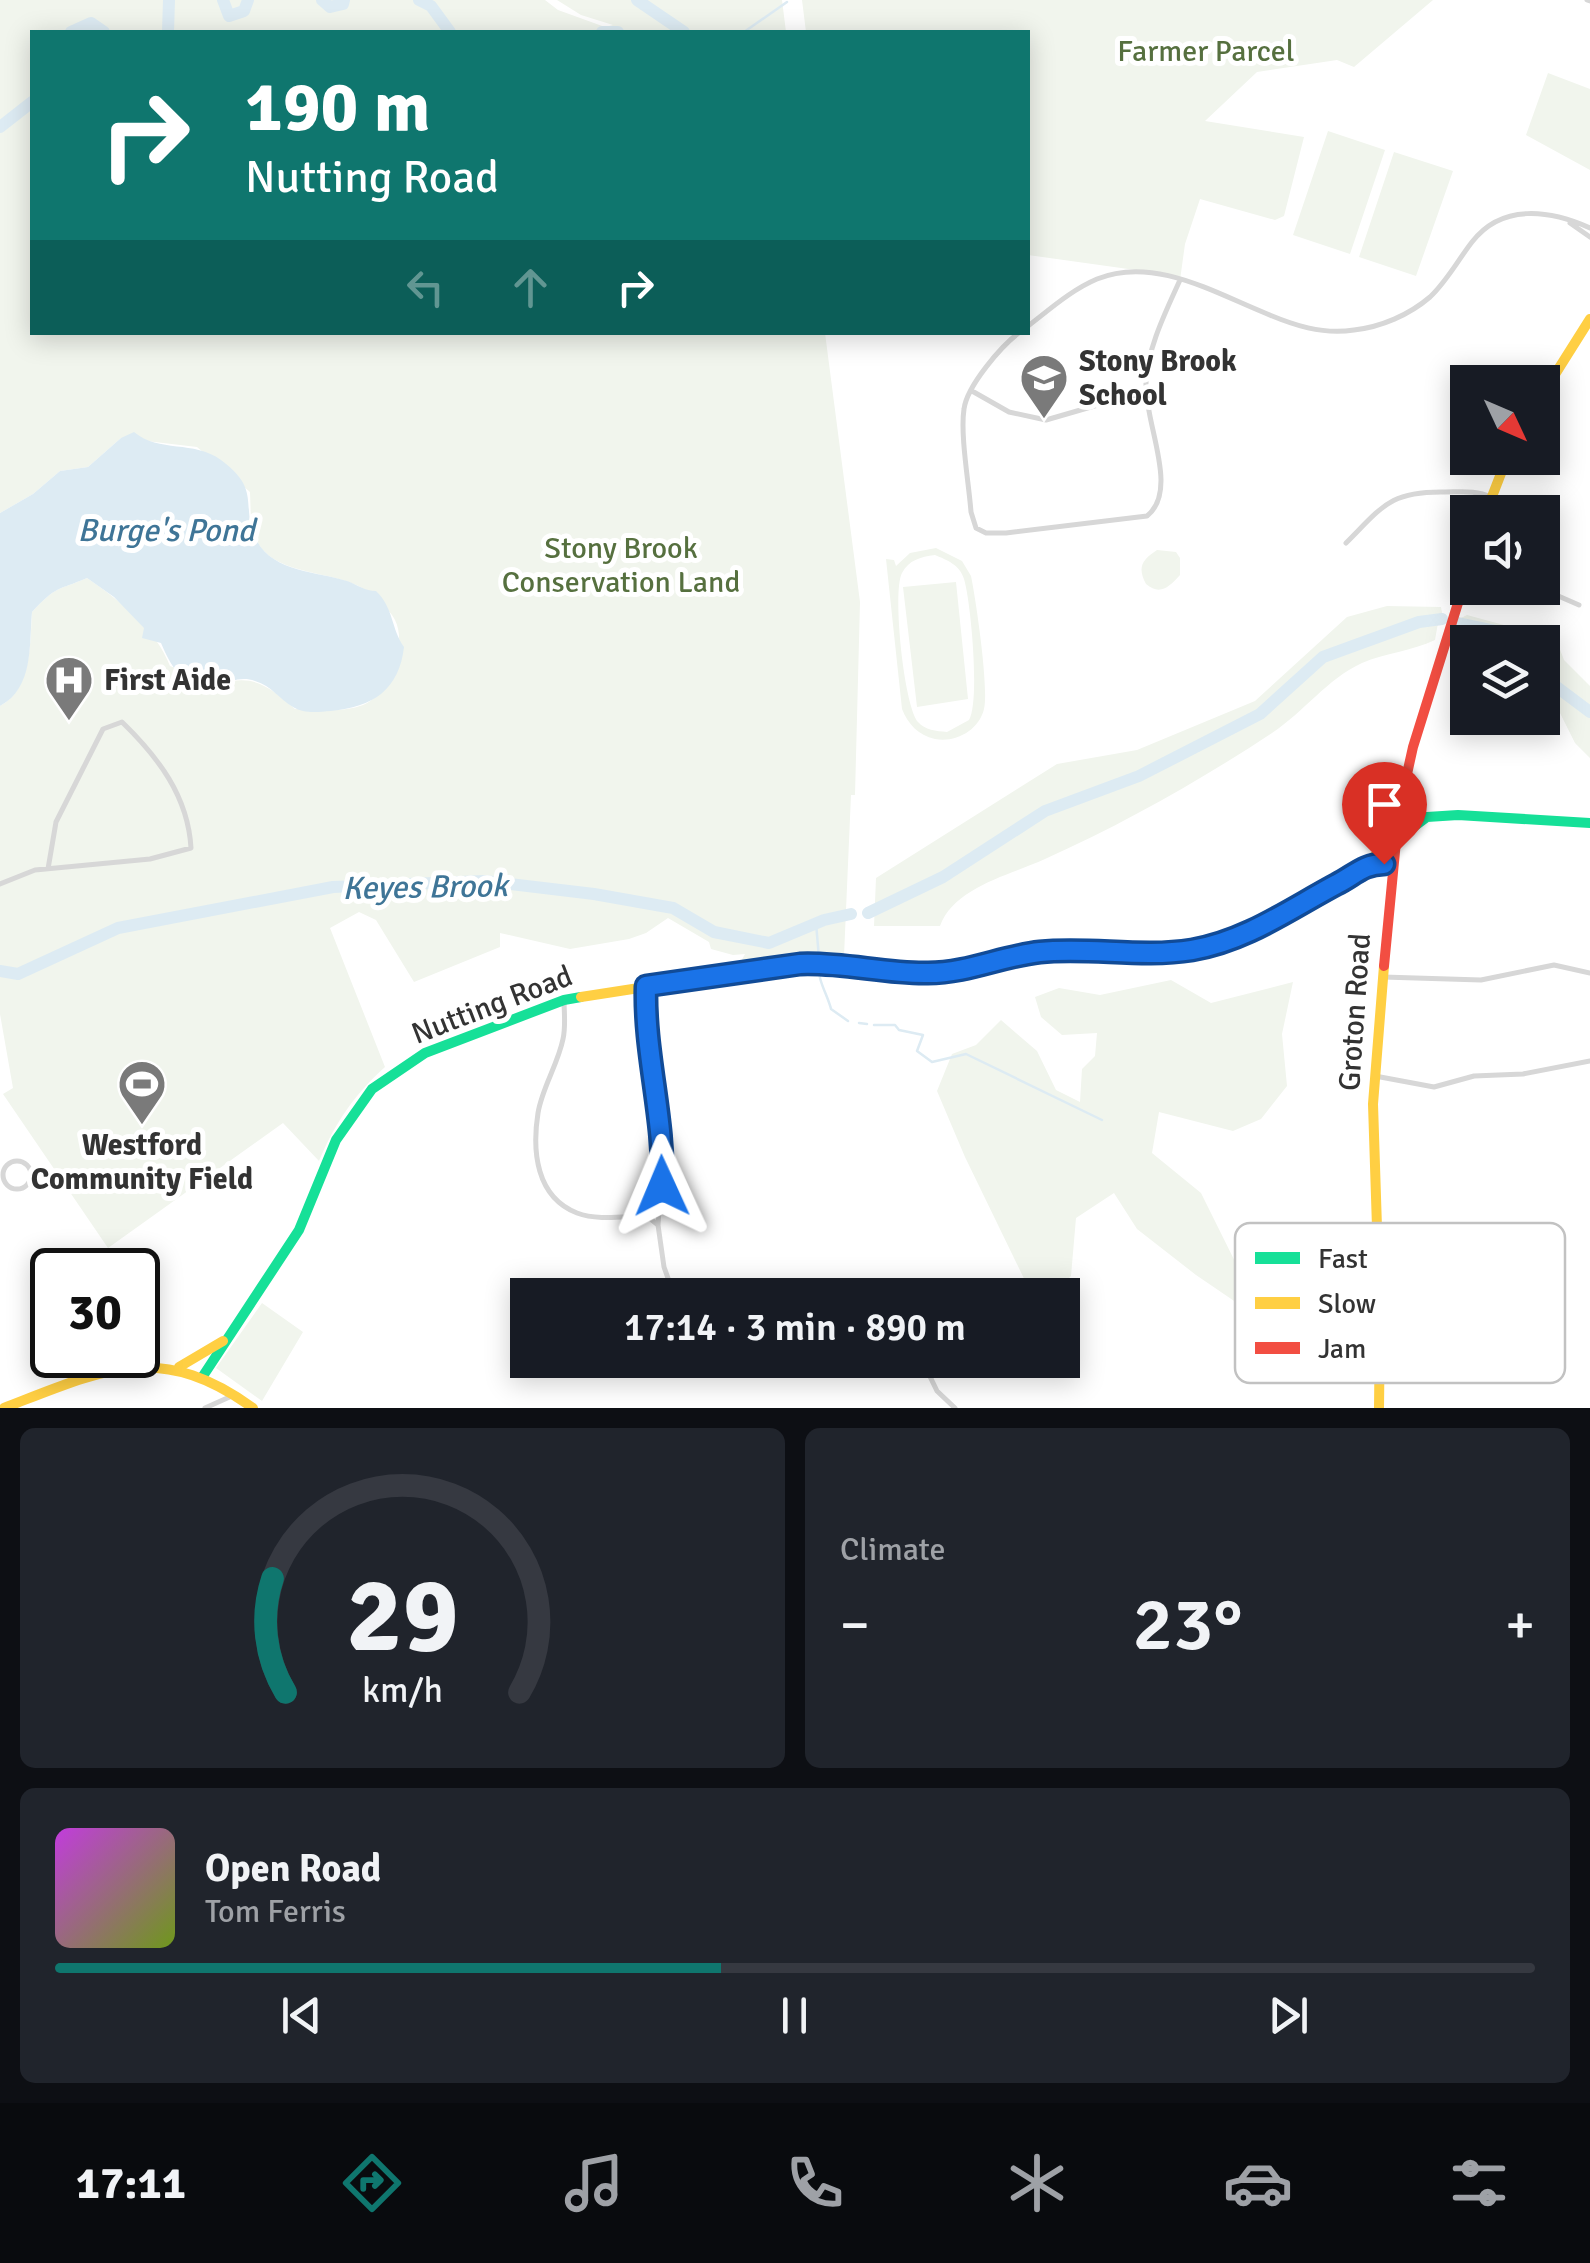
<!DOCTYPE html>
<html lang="en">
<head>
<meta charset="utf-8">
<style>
  :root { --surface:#171b24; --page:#20242c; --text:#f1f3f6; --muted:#9ea1a6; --line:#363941; --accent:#0f766e }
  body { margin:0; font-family:Signika,sans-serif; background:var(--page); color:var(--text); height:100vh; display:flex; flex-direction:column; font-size:38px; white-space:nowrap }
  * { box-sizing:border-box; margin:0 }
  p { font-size:32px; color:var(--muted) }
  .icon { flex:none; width:55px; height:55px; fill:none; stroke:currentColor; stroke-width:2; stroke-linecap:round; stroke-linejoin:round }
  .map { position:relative; height:1408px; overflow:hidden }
  .side { display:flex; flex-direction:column; gap:20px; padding:20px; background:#0d0f14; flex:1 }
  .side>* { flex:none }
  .guide { position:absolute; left:30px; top:30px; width:1000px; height:305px; border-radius:0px; box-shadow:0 5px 25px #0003; background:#0f766e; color:#fff; overflow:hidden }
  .needle { width:65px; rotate:134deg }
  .controls { position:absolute; left:1450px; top:365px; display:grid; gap:20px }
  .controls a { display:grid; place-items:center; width:110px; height:110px; border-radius:0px; background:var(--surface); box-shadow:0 5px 25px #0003; font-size:50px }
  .speed { position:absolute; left:30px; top:1248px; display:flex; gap:20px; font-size:50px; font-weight:700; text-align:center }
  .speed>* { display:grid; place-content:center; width:130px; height:130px; border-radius:50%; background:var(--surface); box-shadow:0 5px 25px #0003; line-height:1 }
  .speed .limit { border:5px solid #111; border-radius:15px; background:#fff; color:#111 }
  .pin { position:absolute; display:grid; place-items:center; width:85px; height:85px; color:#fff; margin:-102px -42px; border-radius:50% 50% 50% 0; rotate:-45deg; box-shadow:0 0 10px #0007 }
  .pin .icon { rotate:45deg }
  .me { position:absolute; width:110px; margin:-55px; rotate:359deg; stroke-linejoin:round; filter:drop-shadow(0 0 8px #0008) }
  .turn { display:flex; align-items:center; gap:35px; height:210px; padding:0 50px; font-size:45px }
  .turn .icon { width:130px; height:130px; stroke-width:2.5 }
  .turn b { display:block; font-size:70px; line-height:85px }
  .lanes { display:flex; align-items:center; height:95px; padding:0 50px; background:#0003; justify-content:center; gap:50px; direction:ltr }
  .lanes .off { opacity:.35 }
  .big { font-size:75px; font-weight:600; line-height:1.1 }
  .side .card { flex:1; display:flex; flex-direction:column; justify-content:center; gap:15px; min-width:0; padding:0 35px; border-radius:15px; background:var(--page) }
  .side .dial { align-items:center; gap:0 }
  .dial svg { height:260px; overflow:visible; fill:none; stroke:var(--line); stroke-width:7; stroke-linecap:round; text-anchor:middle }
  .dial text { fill:var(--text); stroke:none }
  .song { display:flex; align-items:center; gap:30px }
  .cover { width:120px; height:120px; border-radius:15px; background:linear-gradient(135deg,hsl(290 70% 55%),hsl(80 70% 35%)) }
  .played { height:10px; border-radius:5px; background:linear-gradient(90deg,var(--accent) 45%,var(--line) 45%) }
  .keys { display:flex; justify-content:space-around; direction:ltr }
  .heat { display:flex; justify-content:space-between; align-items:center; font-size:55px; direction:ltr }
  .side .tiles { flex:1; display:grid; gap:20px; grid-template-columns:1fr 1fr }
  .card:last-child { grid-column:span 2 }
  .trip { position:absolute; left:510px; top:1278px; width:570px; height:100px; border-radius:0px; background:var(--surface); box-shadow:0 5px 25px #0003; font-weight:600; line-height:100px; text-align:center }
  .menu { display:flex; height:160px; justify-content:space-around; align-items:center; background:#090b0e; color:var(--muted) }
  .menu .icon { width:70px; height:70px }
  .menu .on { color:var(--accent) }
  .menu b { font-size:45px; color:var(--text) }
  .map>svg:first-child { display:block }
  .green { fill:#f1f5ed; fill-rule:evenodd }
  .water { fill:#ddebf3 }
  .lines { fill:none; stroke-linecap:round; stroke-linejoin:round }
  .stream { stroke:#ddebf3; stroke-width:2.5 }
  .river { stroke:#ddebf3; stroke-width:12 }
  .street { stroke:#d7d7d7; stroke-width:5 }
  .fast { stroke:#16e098; stroke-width:10 }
  .slow { stroke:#ffcf43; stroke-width:10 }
  .jam { stroke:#f24e42; stroke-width:10 }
  .route-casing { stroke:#114b97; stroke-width:25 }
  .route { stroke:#1a73e8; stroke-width:18 }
  .labels { text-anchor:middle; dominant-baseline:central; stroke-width:10; stroke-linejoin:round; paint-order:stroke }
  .park-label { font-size:30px; fill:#56703f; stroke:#fff }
  .poi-label { font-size:30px; font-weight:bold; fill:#333; stroke:#fff; text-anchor:start }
  .street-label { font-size:30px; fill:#333; stroke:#fff }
  .water-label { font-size:32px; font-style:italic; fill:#3f7597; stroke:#fff }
  .key { fill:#fff; stroke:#c2c2c2; stroke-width:2.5 }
  .key-label { font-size:28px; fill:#333 }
</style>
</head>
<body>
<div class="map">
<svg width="1590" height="1408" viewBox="0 0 1590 1408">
  <rect width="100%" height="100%" fill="#fff"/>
  <path class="green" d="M0 0H545L558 10 605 27 613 25 581 15 557 0H782L786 32H32V332L825 333 860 602 855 795H851L844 956 799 957 739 965 745 954 733 955 711 949 709 942 668 918 646 933 629 939 570 949 500 933V947L414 982 376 920 359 912 330 928 385 1067C354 1095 335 1123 319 1161L283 1123 108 1248 3 1094 13 1088 0 1014V706C32 689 30 643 32 612 57 585 57 591 87 578 119 600 156 629 170 666L220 685C252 672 271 688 295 709 316 709 343 713 363 705 389 695 408 646 395 620 391 611 376 598 368 592 342 571 287 577 263 550 249 535 251 511 250 492L197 447 121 438 88 467 60 471 33 494 0 513Z
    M802 0H1433L1354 67 1337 60 1257 72 1205 121 1304 137 1284 216 1275 220 1200 199 1185 244 1180 280 1164 274 1028 255V32H806Z
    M1548 73 1590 89V170L1526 135Z
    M1328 131 1385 150 1350 254 1293 235Z
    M1394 152 1453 171 1416 276 1359 257Z
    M936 548 962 561 971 576C976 600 989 689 984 709 979 730 956 743 935 739 918 735 908 724 902 709L886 559 894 560 896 566 910 553ZM935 555C947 560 960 565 964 579 971 602 980 702 969 720L947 732C936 731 925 730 918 722 904 706 892 591 902 573 909 560 920 557 935 555Z
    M1157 550 1176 552 1180 558V575C1169 587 1160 596 1146 584 1137 567 1142 560 1157 550Z
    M956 582 968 699 917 707 903 587Z
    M1387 606 1441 607 1443 618 1438 623 1435 640C1412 651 1385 653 1362 663 1327 679 1304 712 1272 733 1201 780 1123 824 1045 859 1010 875 954 887 940 926H874L876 878 1057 764 1137 750 1255 701 1347 617Z
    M1467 615 1556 639 1564 660 1590 686V758L1575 743 1550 693 1543 692 1542 642H1468L1467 663 1454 652 1462 630 1457 625 1459 619Z
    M1171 980 1211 1003 1293 982 1282 1034 1287 1086 1261 1119 1233 1131 1159 1112 1152 1153 1201 1193 1265 1322 1196 1275 1137 1229 1114 1193 1076 1218 1071 1276 1052 1295H1032L965 1157 937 1091 952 1054 976 1045 1001 1020 1037 1051 1056 1090 1080 1102 1082 1069 1095 1056 1097 1033 1062 1035 1041 1017 1035 997 1059 988 1100 995Z
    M262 1303 303 1332 262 1401 216 1368Z"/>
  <path class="water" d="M134 432C159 453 194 440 221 460 263 491 239 506 257 541 273 572 319 572 347 581 358 585 365 591 376 591 394 608 391 629 404 647 399 690 373 707 331 711 318 712 304 714 293 707 279 699 272 686 255 681 241 676 231 682 217 685 185 691 172 669 161 643L142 638 144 628 114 597 87 578C57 591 57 585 32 612 29 645 34 688 0 706V513L33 494 60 471 88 467 121 438Z"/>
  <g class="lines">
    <path class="stream" d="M744 32 787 2
      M816 923 819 958
      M819 966C817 979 828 996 831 1009L848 1021
      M859 1023 867 1024
      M874 1025H895L899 1030 923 1035 917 1051 932 1062 966 1054 1102 1120"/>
    <path class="river" d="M223 0 229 16 244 11 248 0
      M322 0 330 7 343 4 344 0
      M419 0 431 6 450 32
      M637 0 684 32
      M71 32 91 23 104 32
      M168 32 169 0
      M602 32H618
      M0 127 32 102
      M1458 623 1496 631 1519 642
      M1542 676 1590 712
      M868 913 943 877 1045 811 1139 776 1260 714 1323 657 1419 622 1442 619
      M0 971 18 974 118 928 333 887 485 881 594 894 673 908 714 932 769 943 824 920 851 914"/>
    <path class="street" d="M1587 0 1590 1
      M1570 223 1590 237
      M1028 326C1049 310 1071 290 1097 279 1153 256 1213 292 1265 313 1293 325 1322 335 1354 330 1381 327 1409 315 1430 297 1447 281 1458 260 1472 242 1502 203 1550 210 1590 228
      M1020 332C1001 346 967 386 964 409 960 435 969 484 971 512L976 528 986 533H1006L1147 516C1180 490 1144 422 1146 383 1147 349 1166 311 1180 280
      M972 391 1009 412 1046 420 1115 400 1145 398
      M1346 543C1383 506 1390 491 1445 492 1462 492 1476 490 1491 497
      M1540 588 1579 605
      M1403 800 1426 817
      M1366 864 1392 863
      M0 884 35 870 150 859 191 848C188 796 158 757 122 722L103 729 56 822 48 869
      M1383 977 1481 980 1554 965 1590 973
      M646 987 645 1019 663 1150 658 1225 664 1267 674 1295
      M564 1000C564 1012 566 1026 563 1039 558 1064 542 1088 538 1113 532 1151 536 1197 577 1213 598 1221 625 1216 647 1216L658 1225
      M1375 1076 1434 1087 1474 1076 1523 1074 1590 1061
      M3 1175a14 14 0 1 1 28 0a14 14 0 1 1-28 0Z
      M690 1360 704 1364 716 1360
      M922 1360 937 1391 955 1408
      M205 1408 234 1395"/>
    <path class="fast" d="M1377 854 1427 817 1458 815 1590 823
      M203 1376 299 1230 336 1140 372 1089 425 1053 564 1000 581 997"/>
    <path class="slow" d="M1542 395 1590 319
      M1486 512 1507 458
      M581 997 800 963 929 973 984 966 1039 952 1111 954 1191 950 1254 931 1344 881 1377 854
      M179 1367 223 1341
      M4 1408C102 1370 159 1340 253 1408
      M1379 1408 1380 1320 1373 1104 1384 966"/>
    <path class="jam" d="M1384 966 1399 810 1413 747 1468 571"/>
  </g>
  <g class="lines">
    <g class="route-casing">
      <path id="route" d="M662 1186C665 1119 644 1054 646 986L800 964C843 962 885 974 928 973 968 973 1002 956 1040 952 1090 947 1142 958 1192 950 1246 941 1290 909 1337 884 1355 875 1363 864 1384 864"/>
    </g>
    <use href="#route" class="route"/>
  </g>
  <defs>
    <g id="school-pin" transform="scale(2.5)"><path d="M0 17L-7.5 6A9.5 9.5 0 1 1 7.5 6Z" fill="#7a7a7a" stroke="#fff"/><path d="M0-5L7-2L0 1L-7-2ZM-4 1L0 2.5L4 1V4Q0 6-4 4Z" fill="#fff"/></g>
    <g id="hospital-pin" transform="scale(2.5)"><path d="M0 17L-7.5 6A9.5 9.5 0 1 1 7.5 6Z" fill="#7a7a7a" stroke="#fff"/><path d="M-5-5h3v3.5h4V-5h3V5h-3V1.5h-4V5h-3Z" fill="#fff"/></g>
    <g id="stadium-pin" transform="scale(2.5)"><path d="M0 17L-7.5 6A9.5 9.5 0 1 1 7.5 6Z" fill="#7a7a7a" stroke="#fff"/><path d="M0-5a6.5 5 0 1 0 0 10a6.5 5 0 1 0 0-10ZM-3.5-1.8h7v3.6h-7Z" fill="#fff"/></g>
  </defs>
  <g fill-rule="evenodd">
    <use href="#school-pin" x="1044" y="378"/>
    <use href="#hospital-pin" x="69" y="680"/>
    <use href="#stadium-pin" x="142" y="1084"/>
  </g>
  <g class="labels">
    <g class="park-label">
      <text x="1206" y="51">Farmer Parcel</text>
      <text x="621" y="548">Stony Brook<tspan x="621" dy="34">Conservation Land</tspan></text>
    </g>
    <g class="poi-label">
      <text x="1079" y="361">Stony Brook<tspan x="1079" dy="34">School</tspan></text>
      <text x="104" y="680">First Aide</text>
      <text x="142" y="1145" text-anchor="middle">Westford<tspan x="142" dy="34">Community Field</tspan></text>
    </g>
    <g class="street-label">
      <text transform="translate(492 1005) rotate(-21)">Nutting Road</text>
      <text transform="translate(1355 1012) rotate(-86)">Groton Road</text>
    </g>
    <g class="water-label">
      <text x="166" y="530">Burge's Pond</text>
      <text transform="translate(425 887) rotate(-1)">Keyes Brook</text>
    </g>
  </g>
  <rect x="1235" y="1223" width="330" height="160" rx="15" class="key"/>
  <rect x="1255" y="1252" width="45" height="12" fill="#16e098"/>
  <rect x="1255" y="1297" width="45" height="12" fill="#ffcf43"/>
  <rect x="1255" y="1342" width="45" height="12" fill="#f24e42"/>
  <g class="key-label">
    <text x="1318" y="1268">Fast</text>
    <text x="1318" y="1313">Slow</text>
    <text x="1318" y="1358">Jam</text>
  </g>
</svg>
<div class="controls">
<a><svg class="needle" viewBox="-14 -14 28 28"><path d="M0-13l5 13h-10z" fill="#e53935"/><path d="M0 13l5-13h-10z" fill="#9ea1a6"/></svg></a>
<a><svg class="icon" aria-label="sound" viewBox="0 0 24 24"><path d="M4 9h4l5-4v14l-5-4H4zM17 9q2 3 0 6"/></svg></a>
<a><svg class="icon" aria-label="layers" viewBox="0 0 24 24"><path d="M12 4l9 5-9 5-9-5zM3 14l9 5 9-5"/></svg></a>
</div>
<div class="speed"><div class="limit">30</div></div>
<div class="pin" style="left:1384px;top:864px;background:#d93025"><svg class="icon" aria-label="arrive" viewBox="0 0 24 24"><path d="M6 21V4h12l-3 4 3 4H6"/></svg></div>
<svg class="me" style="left:662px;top:1186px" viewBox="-20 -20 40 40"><path d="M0-17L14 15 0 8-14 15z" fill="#1a73e8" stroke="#fff" stroke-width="4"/></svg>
<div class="trip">17:14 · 3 min · 890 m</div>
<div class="guide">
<div class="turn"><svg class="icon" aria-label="right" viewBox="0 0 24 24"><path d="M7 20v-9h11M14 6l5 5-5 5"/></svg><div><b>190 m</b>Nutting Road</div></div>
<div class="lanes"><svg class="icon off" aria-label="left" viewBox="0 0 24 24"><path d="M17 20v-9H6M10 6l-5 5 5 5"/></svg><svg class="icon off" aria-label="ahead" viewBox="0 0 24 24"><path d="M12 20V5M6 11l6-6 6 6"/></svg><svg class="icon" aria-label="right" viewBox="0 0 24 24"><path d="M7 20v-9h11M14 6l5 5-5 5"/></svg></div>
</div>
</div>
<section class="side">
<div class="tiles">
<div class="card dial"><svg viewBox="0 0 100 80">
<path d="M14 69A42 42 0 1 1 86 69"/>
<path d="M14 69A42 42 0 0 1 10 34" stroke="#0f766e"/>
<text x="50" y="56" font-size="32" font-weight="700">29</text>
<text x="50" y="72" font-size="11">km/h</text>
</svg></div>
<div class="card"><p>Climate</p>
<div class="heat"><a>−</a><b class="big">23°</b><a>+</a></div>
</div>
<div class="card">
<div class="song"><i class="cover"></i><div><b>Open Road</b><p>Tom Ferris</p></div></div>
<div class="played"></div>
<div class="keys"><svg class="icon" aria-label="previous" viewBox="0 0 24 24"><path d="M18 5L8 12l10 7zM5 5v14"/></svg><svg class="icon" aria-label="pause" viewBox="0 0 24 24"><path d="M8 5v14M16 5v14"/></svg><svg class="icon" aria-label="next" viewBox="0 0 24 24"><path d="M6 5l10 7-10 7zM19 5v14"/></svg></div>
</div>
</div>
</section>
<nav class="menu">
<b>17:11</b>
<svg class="icon on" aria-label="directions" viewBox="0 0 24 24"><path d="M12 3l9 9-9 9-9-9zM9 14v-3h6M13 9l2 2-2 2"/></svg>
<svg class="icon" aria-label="music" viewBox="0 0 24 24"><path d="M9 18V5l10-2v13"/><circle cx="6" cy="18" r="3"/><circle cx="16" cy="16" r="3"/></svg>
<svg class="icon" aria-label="phone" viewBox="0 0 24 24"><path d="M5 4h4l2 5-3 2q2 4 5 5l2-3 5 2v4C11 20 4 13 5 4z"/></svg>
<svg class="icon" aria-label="climate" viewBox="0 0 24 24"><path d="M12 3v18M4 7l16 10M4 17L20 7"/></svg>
<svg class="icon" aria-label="car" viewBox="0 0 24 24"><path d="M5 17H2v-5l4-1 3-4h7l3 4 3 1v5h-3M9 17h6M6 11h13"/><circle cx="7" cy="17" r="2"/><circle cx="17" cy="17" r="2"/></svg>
<svg class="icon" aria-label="filters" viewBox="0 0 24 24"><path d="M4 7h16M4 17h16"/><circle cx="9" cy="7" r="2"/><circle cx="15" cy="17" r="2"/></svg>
</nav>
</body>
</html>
